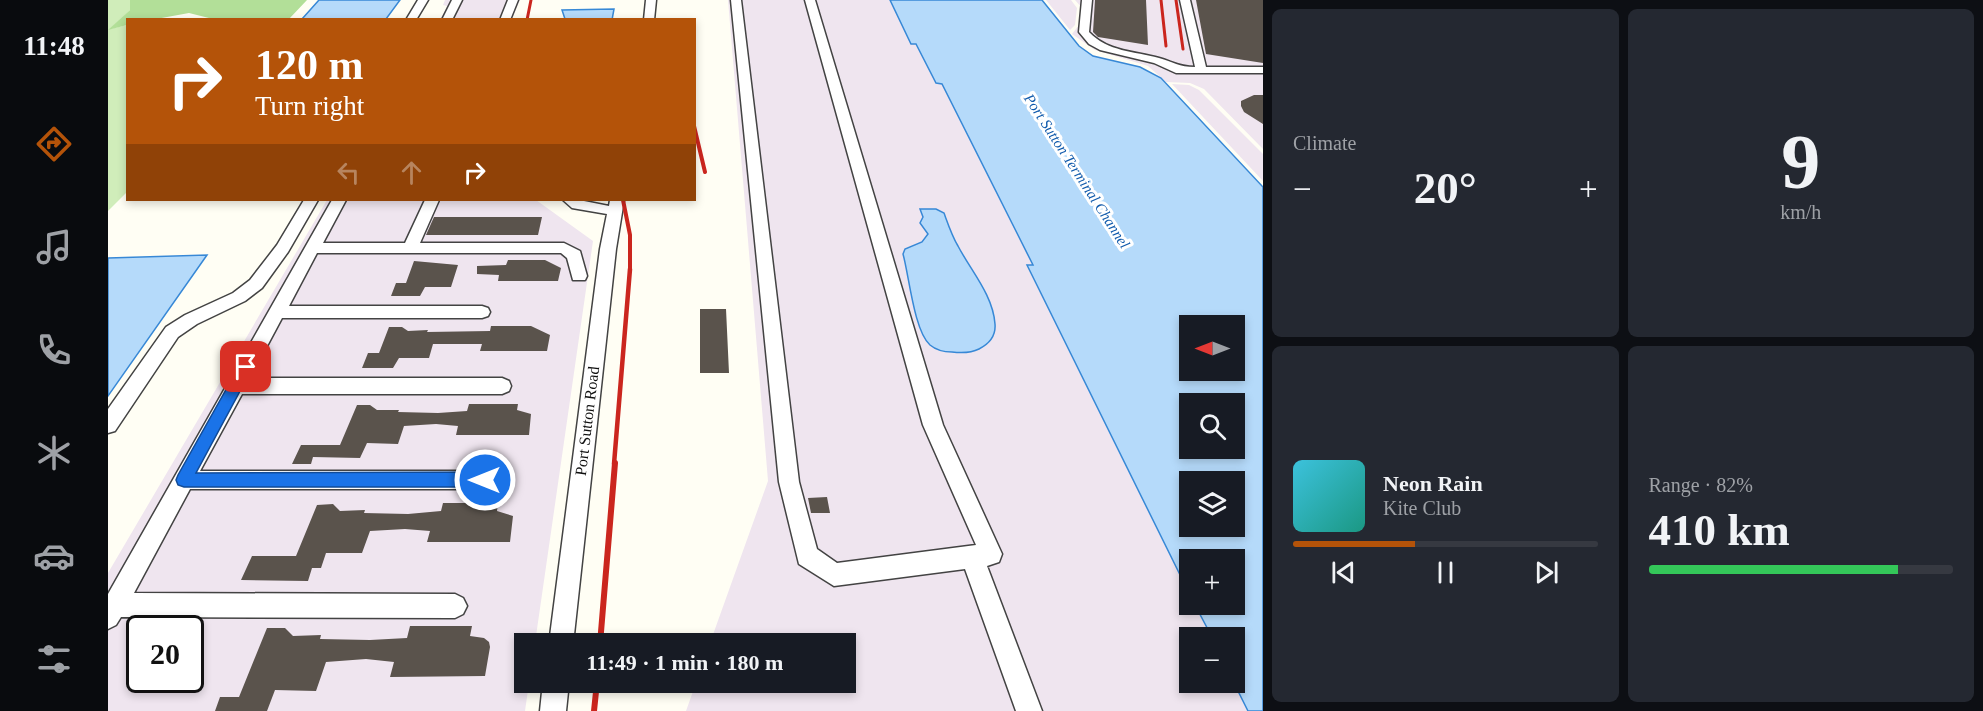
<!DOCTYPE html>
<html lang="en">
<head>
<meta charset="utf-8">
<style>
  :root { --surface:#171b24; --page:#242831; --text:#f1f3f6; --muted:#9ea1a6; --line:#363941; --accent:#b45309 }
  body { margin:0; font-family:Georgia,serif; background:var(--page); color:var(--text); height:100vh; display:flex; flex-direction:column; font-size:22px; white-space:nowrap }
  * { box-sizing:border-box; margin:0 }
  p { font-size:20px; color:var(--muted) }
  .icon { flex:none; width:33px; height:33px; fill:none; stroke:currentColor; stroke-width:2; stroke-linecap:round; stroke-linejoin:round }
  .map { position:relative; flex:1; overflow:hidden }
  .details { display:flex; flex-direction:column; gap:9px; padding:9px; background:#0d0f14; width:720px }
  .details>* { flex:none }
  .hud { position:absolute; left:18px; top:18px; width:570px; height:183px; border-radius:0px; box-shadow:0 3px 9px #0003; background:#b45309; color:#fff; overflow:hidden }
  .needle { width:39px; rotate:270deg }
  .fabs { position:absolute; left:1071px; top:315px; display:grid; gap:12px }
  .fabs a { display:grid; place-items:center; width:66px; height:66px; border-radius:0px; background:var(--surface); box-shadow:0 3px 9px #0003; font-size:30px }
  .speed { position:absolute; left:18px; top:615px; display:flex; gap:12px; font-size:30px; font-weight:700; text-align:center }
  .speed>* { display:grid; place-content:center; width:78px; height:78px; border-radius:50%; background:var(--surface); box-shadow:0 3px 9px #0003; line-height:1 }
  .speed .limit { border:3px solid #111; border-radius:9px; background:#fff; color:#111 }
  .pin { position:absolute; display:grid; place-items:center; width:51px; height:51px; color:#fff; margin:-26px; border-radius:12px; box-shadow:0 3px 9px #0006 }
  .me { position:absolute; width:66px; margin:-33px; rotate:270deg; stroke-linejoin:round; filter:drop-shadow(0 0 4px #0008) }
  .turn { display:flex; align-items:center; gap:21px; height:126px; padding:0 30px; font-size:27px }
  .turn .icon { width:78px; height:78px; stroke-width:2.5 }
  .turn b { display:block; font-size:42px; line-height:51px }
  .lanes { display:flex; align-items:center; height:57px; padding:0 30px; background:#0003; justify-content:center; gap:30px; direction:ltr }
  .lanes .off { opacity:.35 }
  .big { font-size:45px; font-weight:700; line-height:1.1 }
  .details .widget { flex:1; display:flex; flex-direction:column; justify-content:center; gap:9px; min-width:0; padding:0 21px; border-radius:9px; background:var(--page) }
  .details .dial { align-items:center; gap:0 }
  .dial b { font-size:78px; line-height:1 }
  .song { display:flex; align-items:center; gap:18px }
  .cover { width:72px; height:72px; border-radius:9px; background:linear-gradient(135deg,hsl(190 70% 55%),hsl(170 70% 35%)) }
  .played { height:6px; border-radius:3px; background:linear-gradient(90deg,var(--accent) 40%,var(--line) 40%) }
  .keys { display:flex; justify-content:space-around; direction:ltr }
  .heat { display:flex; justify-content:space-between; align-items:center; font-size:33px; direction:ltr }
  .charge { height:9px; border-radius:4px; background:linear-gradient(90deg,#34c759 82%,var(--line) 0) }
  .details .tiles { flex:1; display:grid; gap:9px; grid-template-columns:repeat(2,1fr) }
  .trip { position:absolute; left:406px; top:633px; width:342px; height:60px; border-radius:0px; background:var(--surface); box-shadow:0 3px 9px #0003; font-weight:700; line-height:60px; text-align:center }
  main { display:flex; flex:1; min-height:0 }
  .dock { display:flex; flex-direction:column; width:108px; justify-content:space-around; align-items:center; background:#090b0e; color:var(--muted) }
  .dock .icon { width:42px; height:42px }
  .dock .on { color:var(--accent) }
  .dock b { font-size:27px; color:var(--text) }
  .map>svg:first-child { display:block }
  .industrial { fill:#efe5ef; fill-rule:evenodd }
  .green { fill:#d0edba }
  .forest { fill:#b2df98 }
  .water { fill:#b5dafa; stroke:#3788d6; stroke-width:1.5; fill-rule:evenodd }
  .building { fill:#5a534c }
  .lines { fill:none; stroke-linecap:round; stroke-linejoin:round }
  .minor-casing { stroke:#434343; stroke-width:3 }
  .minor { fill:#fff; fill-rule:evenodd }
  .rail-far3 { stroke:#cb261e; stroke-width:3 }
  .rail-far2 { stroke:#cb261e; stroke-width:4 }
  .rail-far1 { stroke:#cb261e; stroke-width:4.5 }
  .rail { stroke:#cb261e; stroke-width:6 }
  .route { fill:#1a73e8; stroke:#114b97; stroke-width:1.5 }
  .labels { text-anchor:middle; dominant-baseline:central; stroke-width:6; stroke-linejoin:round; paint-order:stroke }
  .far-water-label { font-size:15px; font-style:italic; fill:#105aac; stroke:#fff }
  .street-label { font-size:16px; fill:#101010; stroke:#fff }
</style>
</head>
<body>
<main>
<nav class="dock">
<b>11:48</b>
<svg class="icon on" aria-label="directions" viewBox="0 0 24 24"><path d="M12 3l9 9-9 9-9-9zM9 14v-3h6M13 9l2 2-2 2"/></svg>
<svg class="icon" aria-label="music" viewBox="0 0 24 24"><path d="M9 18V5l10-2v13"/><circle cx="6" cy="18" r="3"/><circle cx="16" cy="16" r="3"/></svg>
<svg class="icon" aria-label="phone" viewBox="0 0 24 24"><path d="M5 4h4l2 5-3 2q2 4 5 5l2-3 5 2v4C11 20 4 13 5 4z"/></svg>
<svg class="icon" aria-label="climate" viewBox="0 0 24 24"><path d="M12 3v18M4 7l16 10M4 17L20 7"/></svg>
<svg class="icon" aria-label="car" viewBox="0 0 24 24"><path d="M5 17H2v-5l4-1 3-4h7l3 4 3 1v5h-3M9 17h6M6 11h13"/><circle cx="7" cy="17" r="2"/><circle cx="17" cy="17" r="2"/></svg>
<svg class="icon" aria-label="filters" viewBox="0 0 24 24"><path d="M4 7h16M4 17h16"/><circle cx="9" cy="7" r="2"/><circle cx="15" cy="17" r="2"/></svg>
</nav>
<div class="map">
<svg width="1155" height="711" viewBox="0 0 1155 711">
  <rect width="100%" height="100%" fill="#fffef4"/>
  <path class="industrial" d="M337 0H412L404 19 332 20 339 6 335 5Z
    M620 0H782L803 44H808L828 83 834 84 925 265 919 266 1081 593 1082 604 1087 605 1104 637 1082 638V682L1126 683 1140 711H578L588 683 738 682V644L602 643 660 481Z
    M938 0H963L969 8 967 25 962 30Z
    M967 0H1155V149L1096 89 1082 83 1058 82 1040 66 987 50 964 34 971 25 974 8Z
    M1064 84 1081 85 1091 90 1155 154V181Z
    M219 200H428L485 241 427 643 417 644V682L421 683 417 711H0V573ZM32 628H82V680H32Z"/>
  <path class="green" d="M0 0H22V10L2 29 19 25 20 191 0 211Z"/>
  <path class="forest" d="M22 0H199L181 19H105L81 13 48 19 20 20 19 25 0 30 22 10Z"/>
  <path class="water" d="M211 0H292L278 19H194Z
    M782 0H934L971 46 985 56 1032 67 1053 78 1155 187V711H1140L1126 683V638L1104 637 1087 605 1126 604V560H1082L1081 593 919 265H925L834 84 828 83 808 44H803ZM1082 326H1126V370H1082ZM1082 404H1126V448H1082ZM1082 482H1126V526H1082Z
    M506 9 504 20 457 19 454 10Z
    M812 209H828L836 213C840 224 844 236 850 246 863 271 885 295 887 324 888 336 881 344 871 349 863 353 852 353 844 352 836 352 828 350 822 345 806 331 801 275 795 254L797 249 814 242 820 234 812 223 815 217Z
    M99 255 0 396V258Z"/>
  <path class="building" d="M987 0H1038L1040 45 990 37 985 32Z
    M1088 0H1155V63L1098 54Z
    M1146 95H1155V124L1136 112 1133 106V101Z
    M326 217H434L430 235H318Z
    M400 260H437L453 268 450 281H390L391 275 369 274V266L398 265Z
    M306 261 350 265 343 287H317L312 296H283L288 283H298Z
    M592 309H618L621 373H592Z
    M383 326H423L442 335 439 351H372L374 344H325L321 358H291L285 368H254L260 353H271L281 327H294L300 331 320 330 319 332 382 331Z
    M361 404H410L409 410 423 414 421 435H348L350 426 328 424 296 426 290 444 259 443 252 458 205 457 203 464H184L193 445H232L249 405H262L269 410H291L290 412 330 413 359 411Z
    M719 497 722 513H703L700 498Z
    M335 503H390L389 511 405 516 402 542H319L322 531 297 529 262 531 254 553H218L213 568H204L200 581 133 580 144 556H188L209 505 225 504 232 511 257 510 256 513 300 514 333 511Z
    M302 626H364L362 636 376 638 381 642 382 647 377 676 282 677 286 662 258 659 218 662 208 691 167 690 159 711H107L112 697H131L159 628H177L185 636 213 635 212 639 262 640 299 638Z"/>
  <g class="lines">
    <g class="minor-casing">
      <path id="minor" d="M310 0H320L308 20H298Z
        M344 0H354L344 20H334Z
        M400 0H410L402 20H392Z
        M538 0H548L546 20H536Z
        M623 0H633L691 482 709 549 729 563 868 545 815 425 697 0H707L835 425 894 554 891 562 879 566 934 711H908L857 569 726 586 691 564 671 482Z
        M974 0H984L981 32C1000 52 1026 51 1051 58 1065 62 1071 67 1087 67L1072 0H1082L1098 67H1155V73H1068L1046 63 992 50 981 44 971 32Z
        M196 200H210L180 252 154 288 137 301 89 324 70 337 7 431 0 433V409L58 327 77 315 125 293 142 280 169 245Z
        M224 200H238L215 243H297L317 200H331L312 243H456L472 251 479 276 477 280H465L459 258 453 253H209L181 306H374L380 308 382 312 380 316 374 318H174L142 378H394L401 381 403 386 401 391 394 394H134L92 471H377L384 473 387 480 384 487 377 489H82L26 593 347 594 355 598 359 606 355 614 347 618 13 617 8 625 0 629V594Z
        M455 200H471L501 206 502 200H516L508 249 465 644H441L492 249 499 214 464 208Z
        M435 682H461L458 711H432Z"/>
    </g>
    <use href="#minor" class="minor"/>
    <path class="rail-far3" d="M1053 0 1058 46
      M1068 0 1075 49
      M419 20 423 0"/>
    <path class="rail-far2" d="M586 126 597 172
      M515 200 522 235V271"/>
    <path class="rail-far1" d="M506 464 522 269"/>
    <path class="rail" d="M492 644 507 463
      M486 711 489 682"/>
  </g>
  <path class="route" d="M138 362 145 367 88 473 377 472 383 475 385 480 383 485 377 487H76L70 485 68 480 70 475 133 363Z"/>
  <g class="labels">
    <g class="far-water-label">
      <text transform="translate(969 171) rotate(57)">Port Sutton Terminal Channel</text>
    </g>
    <g class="street-label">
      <text transform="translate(479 421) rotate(-83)">Port Sutton Road</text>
    </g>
  </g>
</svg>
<div class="fabs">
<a><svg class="needle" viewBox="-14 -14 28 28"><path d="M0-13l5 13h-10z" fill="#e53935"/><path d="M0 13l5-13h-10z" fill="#9ea1a6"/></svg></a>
<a><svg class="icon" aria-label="search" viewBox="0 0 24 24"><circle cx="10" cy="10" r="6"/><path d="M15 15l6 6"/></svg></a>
<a><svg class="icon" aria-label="layers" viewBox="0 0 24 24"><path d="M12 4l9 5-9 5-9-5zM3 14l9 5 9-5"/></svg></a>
<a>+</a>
<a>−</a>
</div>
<div class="speed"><div class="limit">20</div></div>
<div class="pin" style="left:138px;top:367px;background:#d93025"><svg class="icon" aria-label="arrive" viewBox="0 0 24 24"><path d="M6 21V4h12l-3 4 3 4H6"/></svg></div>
<svg class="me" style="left:377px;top:480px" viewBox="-20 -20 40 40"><circle r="17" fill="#1a73e8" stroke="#fff" stroke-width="3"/><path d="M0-11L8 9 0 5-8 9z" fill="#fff"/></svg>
<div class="trip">11:49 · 1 min · 180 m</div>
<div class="hud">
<div class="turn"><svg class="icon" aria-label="right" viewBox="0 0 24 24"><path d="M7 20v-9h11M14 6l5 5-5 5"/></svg><div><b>120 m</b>Turn right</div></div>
<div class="lanes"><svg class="icon off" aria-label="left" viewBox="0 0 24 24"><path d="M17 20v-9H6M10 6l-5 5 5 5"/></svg><svg class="icon off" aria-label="ahead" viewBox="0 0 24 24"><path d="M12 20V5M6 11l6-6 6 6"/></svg><svg class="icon" aria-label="right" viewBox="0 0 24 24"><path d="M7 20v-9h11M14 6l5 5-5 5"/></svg></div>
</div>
</div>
<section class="details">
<div class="tiles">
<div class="widget"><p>Climate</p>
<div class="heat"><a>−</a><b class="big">20°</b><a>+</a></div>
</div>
<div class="widget dial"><b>9</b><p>km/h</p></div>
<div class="widget">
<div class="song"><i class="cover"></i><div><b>Neon Rain</b><p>Kite Club</p></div></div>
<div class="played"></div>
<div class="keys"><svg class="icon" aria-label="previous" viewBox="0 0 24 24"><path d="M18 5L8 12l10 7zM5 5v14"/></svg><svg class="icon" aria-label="pause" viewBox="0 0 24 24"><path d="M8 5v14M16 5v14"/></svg><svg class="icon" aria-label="next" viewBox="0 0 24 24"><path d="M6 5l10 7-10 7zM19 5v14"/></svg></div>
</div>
<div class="widget"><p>Range · 82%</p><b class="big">410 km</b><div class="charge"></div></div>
</div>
</section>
</main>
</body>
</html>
